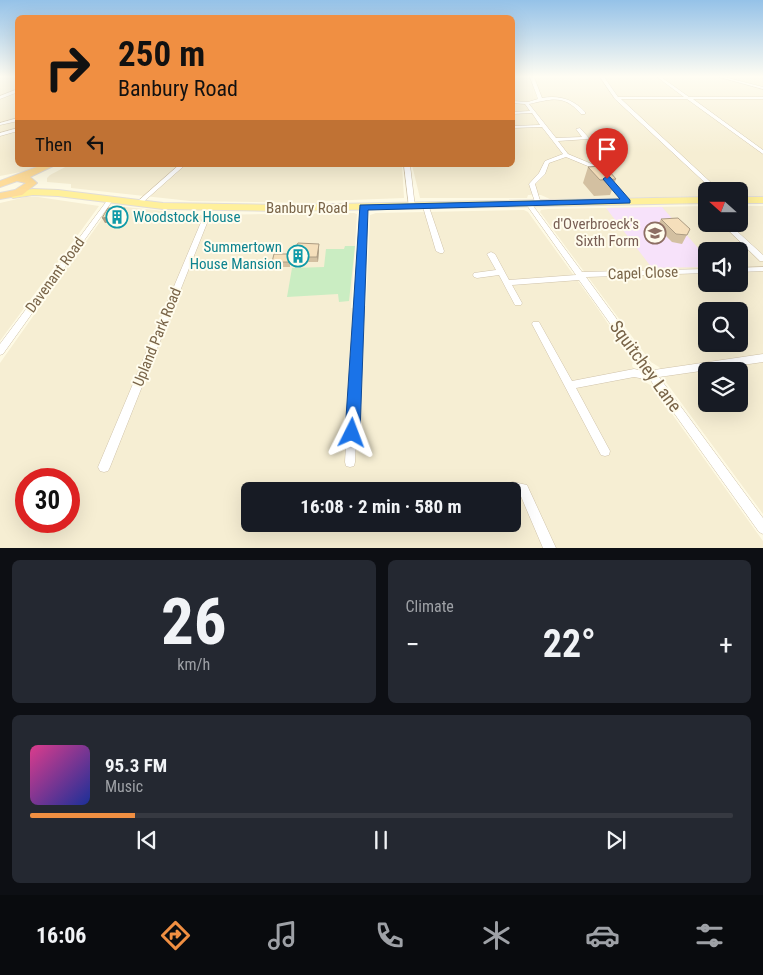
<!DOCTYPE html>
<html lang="en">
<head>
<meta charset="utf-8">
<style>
  :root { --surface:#171b24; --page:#242831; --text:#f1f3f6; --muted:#9ea1a6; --line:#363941; --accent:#f08f42 }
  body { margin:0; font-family:"Roboto Condensed",sans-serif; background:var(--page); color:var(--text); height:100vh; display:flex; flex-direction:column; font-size:19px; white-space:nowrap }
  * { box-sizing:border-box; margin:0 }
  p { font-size:16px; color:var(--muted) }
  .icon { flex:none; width:28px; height:28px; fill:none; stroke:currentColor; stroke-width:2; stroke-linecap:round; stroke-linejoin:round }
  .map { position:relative; height:548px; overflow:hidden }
  .sheet { display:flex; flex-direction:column; gap:12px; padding:12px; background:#0d0f14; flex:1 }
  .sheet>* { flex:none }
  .top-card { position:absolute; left:15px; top:15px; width:500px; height:152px; border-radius:8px; box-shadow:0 5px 20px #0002; background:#f08f42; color:#111; overflow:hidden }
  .needle { width:32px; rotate:291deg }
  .buttons { position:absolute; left:698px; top:182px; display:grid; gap:10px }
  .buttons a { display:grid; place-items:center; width:50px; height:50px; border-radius:8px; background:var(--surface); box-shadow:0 5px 20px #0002; font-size:25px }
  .speed { position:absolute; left:15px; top:468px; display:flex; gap:10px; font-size:25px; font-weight:700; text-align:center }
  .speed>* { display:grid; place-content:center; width:65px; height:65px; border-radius:50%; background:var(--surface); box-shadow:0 5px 20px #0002; line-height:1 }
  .speed .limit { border:8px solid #d22; background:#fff; color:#111 }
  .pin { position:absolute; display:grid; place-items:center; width:42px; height:42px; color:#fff; margin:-51px -21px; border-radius:50% 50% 50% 0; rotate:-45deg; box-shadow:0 0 5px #0007 }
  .pin .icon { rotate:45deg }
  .me { position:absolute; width:55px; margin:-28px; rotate:3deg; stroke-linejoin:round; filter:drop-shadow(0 0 4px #0008) }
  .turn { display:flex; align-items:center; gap:18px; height:105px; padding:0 20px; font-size:22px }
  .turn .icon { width:65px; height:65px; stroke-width:2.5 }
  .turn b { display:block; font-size:35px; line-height:42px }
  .then { display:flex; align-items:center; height:48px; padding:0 20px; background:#0003; gap:10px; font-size:19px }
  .big { font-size:38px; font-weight:700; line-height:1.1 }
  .sheet .tile { flex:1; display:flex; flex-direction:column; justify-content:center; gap:8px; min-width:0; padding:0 18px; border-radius:8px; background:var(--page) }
  .sheet .dial { align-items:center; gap:0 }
  .dial b { font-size:65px; line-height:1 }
  .song { display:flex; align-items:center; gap:15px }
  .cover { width:60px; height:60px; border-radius:8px; background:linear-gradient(135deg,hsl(330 70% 55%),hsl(230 70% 35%)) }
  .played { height:5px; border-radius:2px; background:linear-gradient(90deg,var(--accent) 15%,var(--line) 15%) }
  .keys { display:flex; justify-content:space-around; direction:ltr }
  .heat { display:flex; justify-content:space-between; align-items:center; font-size:28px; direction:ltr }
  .sheet .tiles { flex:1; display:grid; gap:12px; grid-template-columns:1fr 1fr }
  .tile:last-child { grid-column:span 2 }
  .trip { position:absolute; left:241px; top:482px; width:280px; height:50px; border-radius:8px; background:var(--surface); box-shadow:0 5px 20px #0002; font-weight:700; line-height:50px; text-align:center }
  .dock { display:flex; height:80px; justify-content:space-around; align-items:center; background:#090b0e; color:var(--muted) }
  .dock .icon { width:35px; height:35px }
  .dock .current { color:var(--accent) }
  .dock b { font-size:22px; color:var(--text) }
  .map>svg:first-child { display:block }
  .residential { fill:#f6eed3; fill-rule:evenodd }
  .education { fill:#f7e2fa }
  .green { fill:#caedc2 }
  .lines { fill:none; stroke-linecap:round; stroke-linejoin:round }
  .minor-casing { stroke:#d0c3aa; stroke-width:1 }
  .primary-casing { stroke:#e2ddd7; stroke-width:2 }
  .trunk-casing { stroke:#e2ddd7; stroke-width:2 }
  .minor { fill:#fff; fill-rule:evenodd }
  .primary { fill:#fff09b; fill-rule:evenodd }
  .trunk { fill:#fedc9a; fill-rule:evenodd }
  .wall { fill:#d3c0a1 }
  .shaded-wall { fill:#ac9c83 }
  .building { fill:#f5dfbb; stroke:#ac9c83 }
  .route { fill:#1a73e8; stroke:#114b97 }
  .labels { text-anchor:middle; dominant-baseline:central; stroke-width:4; stroke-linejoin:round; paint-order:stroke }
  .street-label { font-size:15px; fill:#796448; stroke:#fffced }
  .culture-label { font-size:15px; fill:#0d838f; stroke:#fffced; text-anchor:start }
  .education-label { font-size:15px; fill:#785e54; stroke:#fffced; text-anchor:end }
  .near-street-label { font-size:18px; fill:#796448; stroke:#fffced }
</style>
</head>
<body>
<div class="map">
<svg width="763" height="548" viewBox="0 0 763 548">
  <rect width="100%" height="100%" fill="#fefae5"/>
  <path class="residential" d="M0 77H17L18 165H38L26 171 0 176Z
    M513 77H763V197L739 196V191H706V196L550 199 541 195H528L527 198H420L412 165H512Z
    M69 165H402L404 198 325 201 315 203 190 201 71 188V184L47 182V178L50 175Z
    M26 197H38L99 206 0 341V203Z
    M116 206 202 215 354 213 357 214 351 308 366 306 370 215 376 213 524 210 528 212 596 306 633 361 632 366 645 382 652 386 763 541V548H0V363L109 209ZM26 479H69V521H26ZM250 491H512V524H250Z
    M706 206V224H739V206H763V514L663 378 667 377 659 367 651 362 540 212 541 210 549 209ZM706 251H739V284H706ZM706 311H739V344H706ZM706 371H739V404H706Z"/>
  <path class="education" d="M662 207 706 257V267L652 268 606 208Z"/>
  <path class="green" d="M345 246H355L349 301 339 302 338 294 287 297 292 268 324 267 326 249H344Z"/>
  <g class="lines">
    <g class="minor-casing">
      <path id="minor" d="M530 77H534L542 98C559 95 573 99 585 112V114H581C564 94 552 99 529 104L556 138 582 137 576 129 580 128 588 137V139L558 141 568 154 599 167 629 200V202H625L595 169 566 157 549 163 545 174 535 184 541 204 540 205H536L529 184 539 173 545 161 563 154 542 127 512 128V126L540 125 532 113 512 114V112L530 111 525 104 512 103V101L528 102 538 99Z
        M600 77H604L618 97H684L657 77H661L689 97H763V99H693L763 150V154L687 99H621L720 191H714L615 99Z
        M719 77H724L763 87V89Z
        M18 89V92L0 99V96Z
        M18 118V121L0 125V123Z
        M18 128V131L0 136V133Z
        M179 165H185L141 204H137V202Z
        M404 165H410L415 207 412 209 409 207Z
        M111 197 113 198V200L3 354 0 355V344L109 198Z
        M529 202 531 203 582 272 706 269V273L586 277 654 370 763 354V362L659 377 763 518V534L759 532 649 378 645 379 634 377 576 388 610 451 609 455 605 456 601 455 532 324 533 322H539L572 381 634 369 644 371 579 280 512 285 522 303 521 305H515L499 275 477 278 474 277 473 275 474 273 496 270 487 254 491 252 495 254 509 280 576 275 526 204Z
        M363 205 366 207 355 462 354 466 350 467 346 466 345 462 360 207Z
        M426 205 429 207 444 251 443 253H440L436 251 423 207Z
        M210 206 213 208 110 467 108 471 104 472 100 471 98 467 207 208Z
        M722 224H729L763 255V261H760Z
        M763 267V271L739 272V268Z
        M513 482 527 485 556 548H543L520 494H512V491H494L496 487Z"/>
    </g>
    <g class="primary-casing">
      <path id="primary" d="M33 189 58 190 163 203 280 205 706 197V203L280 211 163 209 58 196 33 195 13 198 8 195 13 192Z
        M739 197H763V203H739Z"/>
    </g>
    <g class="trunk-casing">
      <path id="trunk" d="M42 165H55L30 177 37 183 22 195 0 199V193L15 190 26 183 17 181 0 187V181Z"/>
    </g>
    <use href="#minor" class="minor"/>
    <use href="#primary" class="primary"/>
    <use href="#trunk" class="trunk"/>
  </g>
  <path class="wall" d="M588 167 616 179 610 195 594 196 583 183Z
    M661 219 690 229 682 244 672 242 657 227Z
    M319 244V249L318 262H300V265H290V267H273L272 262 288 254 295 248Z"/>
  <path class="shaded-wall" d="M125 208 128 214 123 221 105 223 102 218Z
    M319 244V249L318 262 317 257Z"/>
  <path class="building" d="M600 166 607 172H610L616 179 600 180 588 167Z
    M108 208H125L121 215 102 218Z
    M678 218 690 229 687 235 676 234 661 219Z
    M298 243 319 244 317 257H300L299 260H289V262H272L274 254H288L289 250 295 248Z"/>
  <linearGradient id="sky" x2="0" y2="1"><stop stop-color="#95c2e8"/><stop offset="0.5" stop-color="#fffdf3"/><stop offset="1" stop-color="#fffdf3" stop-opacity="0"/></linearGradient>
  <rect width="763" height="153" fill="url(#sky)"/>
  <path class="route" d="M607 176 610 177 630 200V203L368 210 360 433 358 438 352 440 347 438 345 433 360 205 620 199 603 179Z"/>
  <defs>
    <g id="building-ring" transform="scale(1.125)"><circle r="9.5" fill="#fffced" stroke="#0f9aa8" stroke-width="1.5"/><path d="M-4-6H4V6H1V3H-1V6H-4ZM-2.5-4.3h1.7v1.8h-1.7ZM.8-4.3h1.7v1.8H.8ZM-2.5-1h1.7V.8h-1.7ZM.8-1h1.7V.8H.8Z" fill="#0f9aa8"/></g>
    <g id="school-ring" transform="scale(1.125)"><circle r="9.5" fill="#fffced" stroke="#8d6e63" stroke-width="1.5"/><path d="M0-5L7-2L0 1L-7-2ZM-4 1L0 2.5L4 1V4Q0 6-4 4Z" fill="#8d6e63"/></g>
  </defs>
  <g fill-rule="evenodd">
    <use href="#building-ring" x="117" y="217"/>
    <use href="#school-ring" x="655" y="233"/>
    <use href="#building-ring" x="298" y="256"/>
  </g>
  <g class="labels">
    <g class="street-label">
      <text x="307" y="208">Banbury Road</text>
      <text transform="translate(643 273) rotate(-2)">Capel Close</text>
      <text transform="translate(55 275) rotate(-54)">Davenant Road</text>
      <text transform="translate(157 337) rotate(-68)">Upland Park Road</text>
    </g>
    <g class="culture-label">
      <text x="133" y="217">Woodstock House</text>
      <text x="282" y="247" text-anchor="end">Summertown<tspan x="282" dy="17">House Mansion</tspan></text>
    </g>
    <g class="education-label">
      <text x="639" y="224">d'Overbroeck's<tspan x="639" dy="17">Sixth Form</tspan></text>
    </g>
    <g class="near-street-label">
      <text transform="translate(646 366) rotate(54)">Squitchey Lane</text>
    </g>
  </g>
</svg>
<div class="buttons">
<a><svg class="needle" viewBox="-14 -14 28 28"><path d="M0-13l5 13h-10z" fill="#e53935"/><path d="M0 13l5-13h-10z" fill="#9ea1a6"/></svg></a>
<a><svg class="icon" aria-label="sound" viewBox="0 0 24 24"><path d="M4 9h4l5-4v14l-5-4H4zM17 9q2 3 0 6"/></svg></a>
<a><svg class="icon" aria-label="search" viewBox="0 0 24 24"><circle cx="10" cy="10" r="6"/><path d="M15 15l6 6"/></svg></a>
<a><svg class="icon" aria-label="layers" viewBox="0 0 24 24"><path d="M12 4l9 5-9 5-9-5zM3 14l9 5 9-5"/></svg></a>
</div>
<div class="speed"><div class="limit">30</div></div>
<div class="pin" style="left:607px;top:179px;background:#d93025"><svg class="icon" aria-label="arrive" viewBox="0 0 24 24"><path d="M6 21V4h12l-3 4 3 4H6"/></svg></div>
<svg class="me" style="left:352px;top:433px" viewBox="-20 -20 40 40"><path d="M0-17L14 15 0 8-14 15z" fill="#1a73e8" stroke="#fff" stroke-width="4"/></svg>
<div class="trip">16:08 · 2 min · 580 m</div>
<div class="top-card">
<div class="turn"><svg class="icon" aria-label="right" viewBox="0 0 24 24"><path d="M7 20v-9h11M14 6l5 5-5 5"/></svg><div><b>250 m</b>Banbury Road</div></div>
<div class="then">Then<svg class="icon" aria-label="left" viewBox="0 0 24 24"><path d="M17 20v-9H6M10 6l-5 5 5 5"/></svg></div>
</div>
</div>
<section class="sheet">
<div class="tiles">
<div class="tile dial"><b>26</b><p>km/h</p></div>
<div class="tile"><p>Climate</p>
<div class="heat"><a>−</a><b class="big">22°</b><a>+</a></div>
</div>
<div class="tile">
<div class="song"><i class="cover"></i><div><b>95.3 FM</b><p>Music</p></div></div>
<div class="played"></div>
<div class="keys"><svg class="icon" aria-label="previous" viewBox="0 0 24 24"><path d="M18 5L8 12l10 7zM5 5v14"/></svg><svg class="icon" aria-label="pause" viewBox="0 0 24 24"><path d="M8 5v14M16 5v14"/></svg><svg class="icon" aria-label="next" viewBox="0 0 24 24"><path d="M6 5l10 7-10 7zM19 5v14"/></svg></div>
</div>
</div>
</section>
<nav class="dock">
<b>16:06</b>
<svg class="icon current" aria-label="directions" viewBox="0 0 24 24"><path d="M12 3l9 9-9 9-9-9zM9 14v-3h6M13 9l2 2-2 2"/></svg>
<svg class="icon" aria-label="music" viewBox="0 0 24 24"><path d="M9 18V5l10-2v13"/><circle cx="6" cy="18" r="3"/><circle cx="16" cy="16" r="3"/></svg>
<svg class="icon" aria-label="phone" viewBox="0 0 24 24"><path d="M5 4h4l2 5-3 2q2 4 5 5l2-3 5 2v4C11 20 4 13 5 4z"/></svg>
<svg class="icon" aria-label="climate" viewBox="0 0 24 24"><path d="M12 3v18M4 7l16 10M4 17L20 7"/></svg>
<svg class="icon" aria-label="car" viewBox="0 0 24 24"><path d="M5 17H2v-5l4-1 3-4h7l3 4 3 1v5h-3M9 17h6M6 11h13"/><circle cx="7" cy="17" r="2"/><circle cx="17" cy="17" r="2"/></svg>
<svg class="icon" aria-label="filters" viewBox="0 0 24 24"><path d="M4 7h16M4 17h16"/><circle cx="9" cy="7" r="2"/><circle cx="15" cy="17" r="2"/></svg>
</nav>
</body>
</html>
